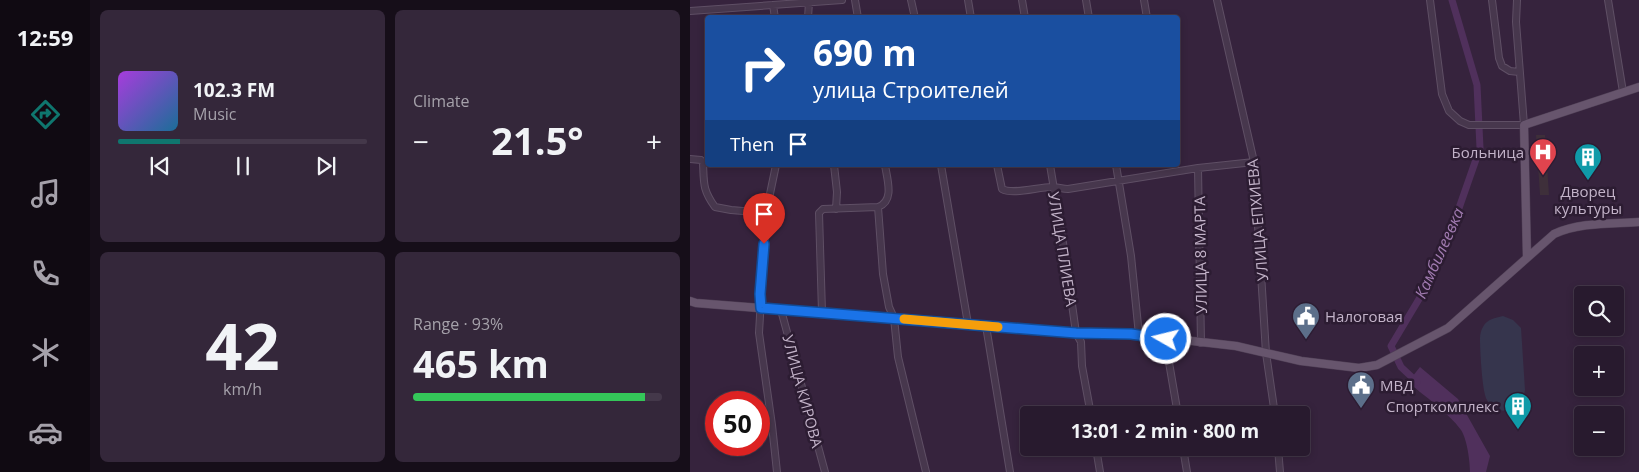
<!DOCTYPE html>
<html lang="en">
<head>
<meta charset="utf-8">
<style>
  :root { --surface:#281a2e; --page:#34273a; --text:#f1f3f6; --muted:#a5a1aa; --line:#44384a; --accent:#0f766e }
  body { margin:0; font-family:"Open Sans",sans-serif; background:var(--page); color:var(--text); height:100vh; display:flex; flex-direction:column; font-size:19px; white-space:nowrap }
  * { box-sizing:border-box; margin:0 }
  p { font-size:16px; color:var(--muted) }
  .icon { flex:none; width:28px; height:28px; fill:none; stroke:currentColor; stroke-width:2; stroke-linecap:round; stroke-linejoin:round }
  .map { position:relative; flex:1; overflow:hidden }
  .details { display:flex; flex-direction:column; gap:10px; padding:10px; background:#160e19; width:600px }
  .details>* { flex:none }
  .top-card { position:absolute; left:15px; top:15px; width:475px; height:152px; border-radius:5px; box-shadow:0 2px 8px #0003,0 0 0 1px var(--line); background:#1a4fa0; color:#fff; overflow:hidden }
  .fabs { position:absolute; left:884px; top:286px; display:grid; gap:10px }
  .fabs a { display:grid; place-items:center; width:50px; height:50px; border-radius:5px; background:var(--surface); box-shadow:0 2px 8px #0003,0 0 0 1px var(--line); font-size:25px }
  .speed { position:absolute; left:15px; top:391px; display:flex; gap:10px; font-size:25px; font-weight:700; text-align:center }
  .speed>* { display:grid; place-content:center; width:65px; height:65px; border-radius:50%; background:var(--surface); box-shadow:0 2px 8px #0003,0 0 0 1px var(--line); line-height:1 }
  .speed .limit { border:8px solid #d22; background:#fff; color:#111 }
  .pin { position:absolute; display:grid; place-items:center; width:42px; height:42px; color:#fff; margin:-51px -21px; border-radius:50% 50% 50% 0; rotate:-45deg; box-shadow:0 0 5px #0007 }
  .pin .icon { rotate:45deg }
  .me { position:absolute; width:55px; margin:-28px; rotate:278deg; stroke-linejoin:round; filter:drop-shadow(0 0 4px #0008) }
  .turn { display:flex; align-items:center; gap:18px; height:105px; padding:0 25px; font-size:22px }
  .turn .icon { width:65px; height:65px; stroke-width:2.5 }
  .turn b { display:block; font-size:35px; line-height:42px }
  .then { display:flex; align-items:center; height:48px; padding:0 25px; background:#0003; gap:10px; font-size:19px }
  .big { font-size:38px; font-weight:700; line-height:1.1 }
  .details .card { flex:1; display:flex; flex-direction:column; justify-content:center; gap:8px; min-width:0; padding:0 18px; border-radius:8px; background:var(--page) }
  .details .dial { align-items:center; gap:0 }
  .dial b { font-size:65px; line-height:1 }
  .song { display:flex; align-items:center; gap:15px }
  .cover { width:60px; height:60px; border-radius:8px; background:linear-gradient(135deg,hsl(280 70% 55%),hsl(200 70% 35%)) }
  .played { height:5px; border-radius:2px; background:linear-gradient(90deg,var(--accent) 25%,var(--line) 25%) }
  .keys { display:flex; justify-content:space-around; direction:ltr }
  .heat { display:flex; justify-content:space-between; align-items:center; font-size:28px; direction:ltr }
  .charge { height:8px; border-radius:4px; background:linear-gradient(90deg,#34c759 93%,var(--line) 0) }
  .details .tiles { flex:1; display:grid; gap:10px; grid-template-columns:repeat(2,1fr) }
  .trip { position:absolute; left:330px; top:406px; width:290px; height:50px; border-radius:5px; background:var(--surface); box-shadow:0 2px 8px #0003,0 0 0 1px var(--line); font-weight:700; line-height:50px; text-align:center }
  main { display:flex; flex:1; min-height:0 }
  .menu { display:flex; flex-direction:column; width:90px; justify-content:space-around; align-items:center; background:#100a12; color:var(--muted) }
  .menu .icon { width:35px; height:35px }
  .menu .current { color:var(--accent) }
  .menu b { font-size:22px; color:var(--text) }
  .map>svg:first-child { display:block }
  .medical { fill:#3e2f3a }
  .green { fill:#36354d }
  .water { fill:#50305c }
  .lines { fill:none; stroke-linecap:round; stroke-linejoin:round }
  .river { stroke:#50305c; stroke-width:7 }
  .minor-casing { stroke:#5f4f65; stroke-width:8 }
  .major-casing { stroke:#504056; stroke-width:9 }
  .minor { stroke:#47374d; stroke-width:6 }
  .major { stroke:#67556d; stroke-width:8 }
  .route-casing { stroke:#114b97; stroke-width:12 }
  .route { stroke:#1a73e8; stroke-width:9 }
  .slow { stroke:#f59e0b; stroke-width:9 }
  .labels { text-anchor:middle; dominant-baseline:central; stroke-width:5; stroke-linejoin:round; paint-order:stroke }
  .poi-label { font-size:15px; fill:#c3b3c9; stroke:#2c1c32; text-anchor:end }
  .street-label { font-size:15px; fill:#c3b3c9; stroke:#2c1c32 }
  .water-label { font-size:16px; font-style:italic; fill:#a17bb1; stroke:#2c1c32 }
</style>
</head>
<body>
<main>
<nav class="menu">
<b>12:59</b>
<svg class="icon current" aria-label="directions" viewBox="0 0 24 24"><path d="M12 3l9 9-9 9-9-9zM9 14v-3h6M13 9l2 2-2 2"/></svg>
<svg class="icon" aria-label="music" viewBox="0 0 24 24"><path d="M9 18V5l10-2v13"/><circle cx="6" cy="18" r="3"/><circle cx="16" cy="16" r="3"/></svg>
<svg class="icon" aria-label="phone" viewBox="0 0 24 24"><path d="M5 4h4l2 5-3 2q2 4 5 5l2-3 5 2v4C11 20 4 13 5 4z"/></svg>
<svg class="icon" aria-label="climate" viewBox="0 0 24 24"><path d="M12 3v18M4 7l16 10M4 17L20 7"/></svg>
<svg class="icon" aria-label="car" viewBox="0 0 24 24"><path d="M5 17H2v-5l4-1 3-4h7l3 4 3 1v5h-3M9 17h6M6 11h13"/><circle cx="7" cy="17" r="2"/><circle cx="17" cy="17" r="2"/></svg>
</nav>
<section class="details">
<div class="tiles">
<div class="card">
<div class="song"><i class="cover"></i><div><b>102.3 FM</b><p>Music</p></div></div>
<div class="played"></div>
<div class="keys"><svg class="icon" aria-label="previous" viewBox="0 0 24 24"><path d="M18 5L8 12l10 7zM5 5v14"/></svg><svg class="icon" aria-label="pause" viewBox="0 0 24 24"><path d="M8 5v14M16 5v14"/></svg><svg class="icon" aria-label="next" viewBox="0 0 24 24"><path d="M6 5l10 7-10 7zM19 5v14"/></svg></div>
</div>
<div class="card"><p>Climate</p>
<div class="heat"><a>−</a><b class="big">21.5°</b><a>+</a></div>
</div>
<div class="card dial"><b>42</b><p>km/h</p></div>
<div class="card"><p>Range · 93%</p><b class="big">465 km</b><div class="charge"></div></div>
</div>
</section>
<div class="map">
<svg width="949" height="472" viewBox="0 0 949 472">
  <rect width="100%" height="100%" fill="#36233d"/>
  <path class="medical" d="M846 135H855L859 195H850Z"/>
  <path class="green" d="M813 316 823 320 831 328 835 390C834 394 834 398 832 402 824 415 804 413 797 400 792 392 790 349 790 338 790 335 791 330 793 327 797 319 805 318 813 316Z"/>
  <path class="water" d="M730 367 768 399 800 456 796 472H780C780 461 777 439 771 430 758 412 734 396 718 382Z"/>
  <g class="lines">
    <path class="river" d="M727 382 711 367 701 346 738 284 761 231 790 148 787 85 762 0"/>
    <g class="minor-casing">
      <path id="minor" d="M165 0 168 18
        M221 0 225 18
        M278 0 281 18
        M332 0 335 18
        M396 0 399 18
        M454 0 457 18
        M527 0 564 162 576 353 585 415
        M740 0 752 94 759 111 770 121 779 125H834L826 22 827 0
        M802 0 809 58 812 66 820 71 829 72
        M918 0 933 92
        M83 5 85 18
        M0 11 152 0
        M118 18 119 2
        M0 159 11 160 13 162C14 182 12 189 25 207L41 210 76 213
        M86 165 76 213 69 333 82 425 87 472
        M144 165 147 192 146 209
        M195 165C197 179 205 201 188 207L193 274 199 307 204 318 208 357 236 472
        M251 165 278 324
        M307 165 312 189C323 195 348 187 362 187 367 187 373 189 378 189L508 168 564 162
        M360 165 376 261 386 333 391 342 392 366 401 415
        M426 165 441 256 449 335
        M508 168 511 343
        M91 310 135 472
        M132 312 129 213 133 209 188 207
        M296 326 320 472
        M475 339 488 415
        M406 448 410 472
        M493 448 497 472
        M588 448 590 472"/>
    </g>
    <g class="major-casing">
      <path id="major" d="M837 257 834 125 949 87
        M0 301 6 303 386 333 441 334 546 346 611 361 669 368 687 365 758 328 864 234C890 222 921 224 949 222"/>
    </g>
    <use href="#minor" class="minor"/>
    <use href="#major" class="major"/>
  </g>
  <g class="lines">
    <g class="route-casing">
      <path id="route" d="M74 244 70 294 71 308 386 333 441 334 476 339"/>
    </g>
    <use href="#route" class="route"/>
    <path class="slow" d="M214 319 308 327"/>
  </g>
  <defs>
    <g id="hospital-pin" transform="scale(1.4375)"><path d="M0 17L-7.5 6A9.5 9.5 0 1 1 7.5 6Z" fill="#e0444e" stroke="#2c1c32"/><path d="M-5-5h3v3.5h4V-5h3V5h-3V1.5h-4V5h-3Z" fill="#fff"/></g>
    <g id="building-pin" transform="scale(1.4375)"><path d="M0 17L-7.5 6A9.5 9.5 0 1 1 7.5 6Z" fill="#0f9aa8" stroke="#2c1c32"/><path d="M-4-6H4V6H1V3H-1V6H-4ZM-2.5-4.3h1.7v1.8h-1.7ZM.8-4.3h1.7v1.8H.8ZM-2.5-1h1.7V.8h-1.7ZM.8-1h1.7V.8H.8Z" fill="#fff"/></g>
    <g id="civic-pin" transform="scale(1.4375)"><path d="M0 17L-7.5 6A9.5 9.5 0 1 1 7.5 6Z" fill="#5c6f8a" stroke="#2c1c32"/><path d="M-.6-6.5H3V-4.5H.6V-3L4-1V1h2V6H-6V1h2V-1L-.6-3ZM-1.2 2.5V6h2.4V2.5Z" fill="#fff"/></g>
  </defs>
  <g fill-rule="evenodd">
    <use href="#hospital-pin" x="853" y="152"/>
    <use href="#building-pin" x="898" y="157"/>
    <use href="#civic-pin" x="616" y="316"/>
    <use href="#civic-pin" x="671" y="385"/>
    <use href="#building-pin" x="828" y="406"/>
  </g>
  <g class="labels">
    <g class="poi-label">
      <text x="834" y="152">Больница</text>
      <text x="898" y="191" text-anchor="middle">Дворец<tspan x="898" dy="17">культуры</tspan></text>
      <text x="635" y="316" text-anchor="start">Налоговая</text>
      <text x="690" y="385" text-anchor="start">МВД</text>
      <text x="809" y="406">Спорткомплекс</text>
    </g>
    <g class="street-label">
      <text transform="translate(567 220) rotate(-95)">УЛИЦА ЕПХИЕВА</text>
      <text transform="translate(373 249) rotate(81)">УЛИЦА ПЛИЕВА</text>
      <text transform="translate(510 255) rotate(-91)">УЛИЦА 8 МАРТА</text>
      <text transform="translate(113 391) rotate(75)">УЛИЦА КИРОВА</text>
    </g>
    <g class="water-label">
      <text transform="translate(749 253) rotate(-66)">Камбилеевка</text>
    </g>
  </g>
</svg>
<div class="fabs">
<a><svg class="icon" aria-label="search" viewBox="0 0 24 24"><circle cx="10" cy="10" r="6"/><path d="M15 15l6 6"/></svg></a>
<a>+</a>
<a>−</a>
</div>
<div class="speed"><div class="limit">50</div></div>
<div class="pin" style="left:74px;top:244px;background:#d93025"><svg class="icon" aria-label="arrive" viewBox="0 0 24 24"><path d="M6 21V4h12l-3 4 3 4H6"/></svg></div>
<svg class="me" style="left:476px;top:339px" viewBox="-20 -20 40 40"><circle r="17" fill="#1a73e8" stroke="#fff" stroke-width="3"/><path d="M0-11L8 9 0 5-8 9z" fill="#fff"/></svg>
<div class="trip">13:01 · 2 min · 800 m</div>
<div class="top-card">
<div class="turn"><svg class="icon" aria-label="right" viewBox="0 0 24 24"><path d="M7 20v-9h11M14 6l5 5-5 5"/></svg><div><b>690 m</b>улица Строителей</div></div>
<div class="then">Then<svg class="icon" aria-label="arrive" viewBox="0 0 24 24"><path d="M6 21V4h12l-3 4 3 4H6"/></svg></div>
</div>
</div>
</main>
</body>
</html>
